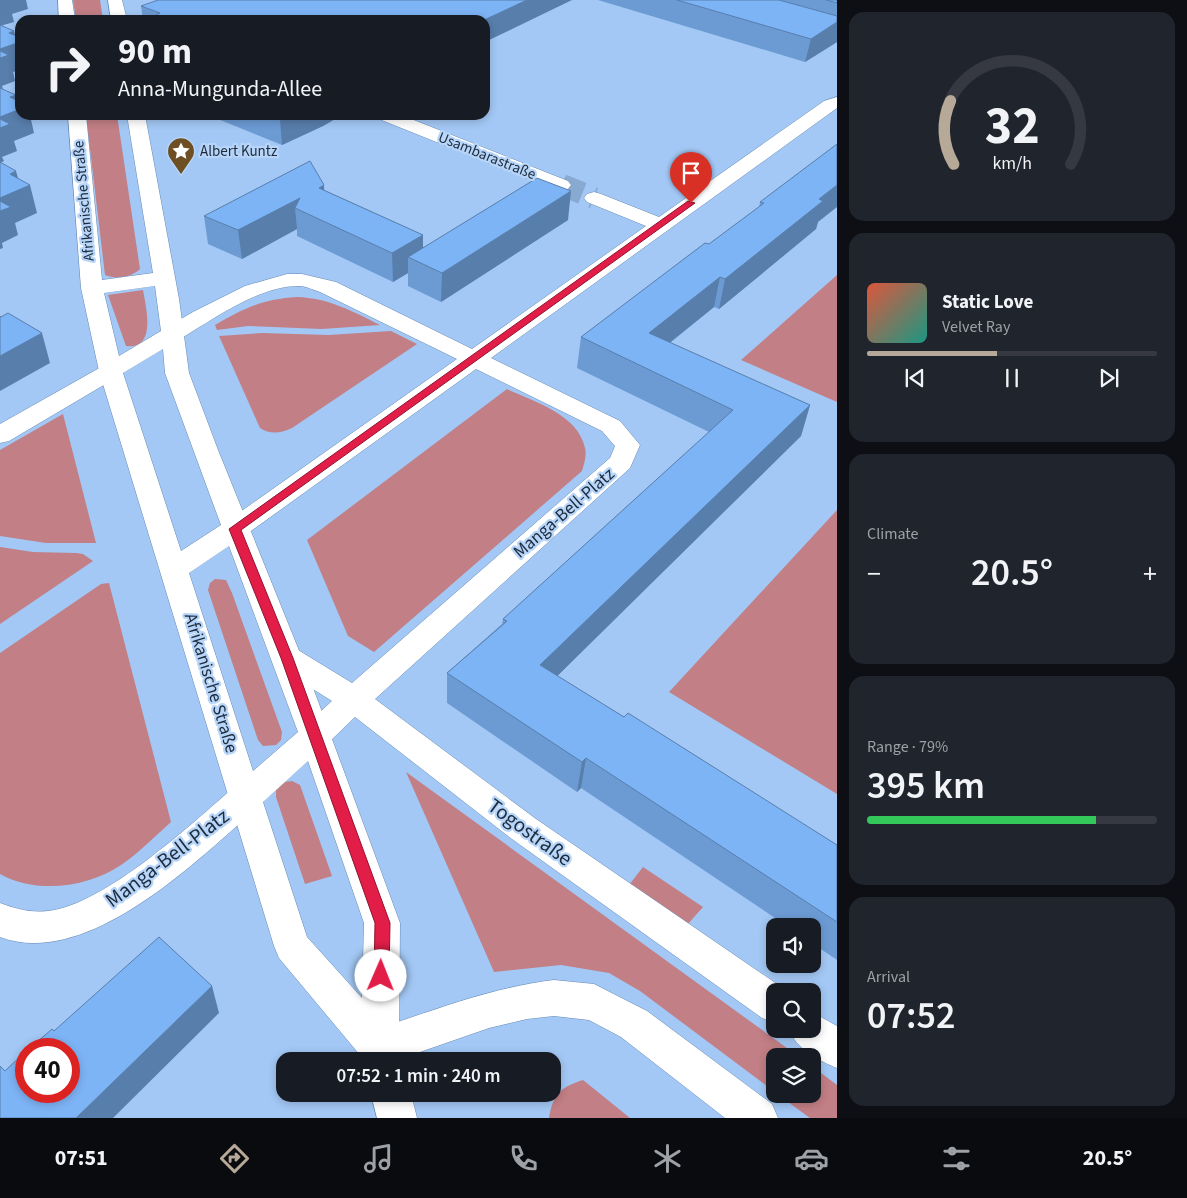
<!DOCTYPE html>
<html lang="en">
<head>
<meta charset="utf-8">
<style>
  :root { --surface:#171b24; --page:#20242c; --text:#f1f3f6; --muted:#9ea1a6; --line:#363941; --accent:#b6a998 }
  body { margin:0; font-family:"Source Sans 3",sans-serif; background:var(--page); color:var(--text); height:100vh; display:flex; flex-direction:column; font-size:19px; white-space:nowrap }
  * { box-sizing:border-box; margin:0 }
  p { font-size:16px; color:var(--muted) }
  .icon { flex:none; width:28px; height:28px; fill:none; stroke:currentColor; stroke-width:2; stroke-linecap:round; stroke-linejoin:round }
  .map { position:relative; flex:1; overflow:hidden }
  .details { display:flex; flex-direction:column; gap:12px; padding:12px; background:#0d0f14; width:350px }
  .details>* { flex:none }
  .guide { position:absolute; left:15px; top:15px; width:475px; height:105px; border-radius:15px; box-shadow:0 2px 8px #0003; background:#171b24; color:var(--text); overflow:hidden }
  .tools { position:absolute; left:766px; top:918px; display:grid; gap:10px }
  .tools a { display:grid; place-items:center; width:55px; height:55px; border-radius:10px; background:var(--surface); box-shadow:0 2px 8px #0003; font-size:25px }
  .speed { position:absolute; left:15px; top:1038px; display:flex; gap:10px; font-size:25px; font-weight:700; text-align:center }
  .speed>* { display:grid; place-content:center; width:65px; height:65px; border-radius:50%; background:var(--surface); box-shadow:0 2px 8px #0003; line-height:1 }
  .speed .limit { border:8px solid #d22; background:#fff; color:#111 }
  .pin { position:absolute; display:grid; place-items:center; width:42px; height:42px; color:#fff; margin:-51px -21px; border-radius:50% 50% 50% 0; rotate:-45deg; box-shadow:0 0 5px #0007 }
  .pin .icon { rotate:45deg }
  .me { position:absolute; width:55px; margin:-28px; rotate:1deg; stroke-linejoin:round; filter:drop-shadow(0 0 4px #0008) }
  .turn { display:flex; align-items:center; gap:18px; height:105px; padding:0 20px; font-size:22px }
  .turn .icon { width:65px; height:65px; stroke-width:2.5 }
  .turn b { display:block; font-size:35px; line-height:42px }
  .big { font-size:38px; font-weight:600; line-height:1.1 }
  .details .widget { flex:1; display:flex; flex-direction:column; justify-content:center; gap:8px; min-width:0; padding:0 18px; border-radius:15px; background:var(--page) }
  .details .dial { align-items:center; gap:0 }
  .dial svg { height:130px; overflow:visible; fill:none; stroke:var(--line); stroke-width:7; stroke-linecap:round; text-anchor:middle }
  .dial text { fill:var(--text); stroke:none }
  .song { display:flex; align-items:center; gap:15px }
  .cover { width:60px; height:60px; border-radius:8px; background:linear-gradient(135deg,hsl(10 70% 55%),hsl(170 70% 35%)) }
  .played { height:5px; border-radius:2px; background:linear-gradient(90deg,var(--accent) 45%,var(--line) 45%) }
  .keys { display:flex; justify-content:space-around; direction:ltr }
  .heat { display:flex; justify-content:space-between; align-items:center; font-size:28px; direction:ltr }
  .charge { height:8px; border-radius:4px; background:linear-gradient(90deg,#34c759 79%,var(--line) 0) }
  .trip { position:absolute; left:276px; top:1052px; width:285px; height:50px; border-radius:15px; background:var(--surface); box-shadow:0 2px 8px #0003; font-weight:600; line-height:50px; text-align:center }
  .tab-bar { display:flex; height:80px; justify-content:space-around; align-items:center; background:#090b0e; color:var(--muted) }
  .tab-bar .icon { width:35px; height:35px }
  .tab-bar .selected { color:var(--accent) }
  .tab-bar b { font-size:22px; color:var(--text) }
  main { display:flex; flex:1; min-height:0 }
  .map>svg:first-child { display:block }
  .green { fill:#c27f85 }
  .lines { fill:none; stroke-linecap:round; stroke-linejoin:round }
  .street-tunnel-far1 { stroke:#88a9d0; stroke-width:17; stroke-dasharray:17 9; stroke-linecap:butt }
  .street-tunnel { stroke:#88a9d0; stroke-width:22; stroke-dasharray:22 11; stroke-linecap:butt }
  .street-casing { stroke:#688bb4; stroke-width:1 }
  .secondary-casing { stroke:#688bb4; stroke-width:1 }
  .street { fill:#fff; fill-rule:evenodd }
  .secondary { fill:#fff; fill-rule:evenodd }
  .wall { fill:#6c9bd4 }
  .shaded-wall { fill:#587eac }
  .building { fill:#7db4f6; stroke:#587eac }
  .route { fill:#e11d48; stroke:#92132f }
  .labels { text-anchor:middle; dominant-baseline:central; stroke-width:4.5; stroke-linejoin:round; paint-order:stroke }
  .far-poi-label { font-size:15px; fill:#1d2b3c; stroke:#b7d5f9; text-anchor:start }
  .far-street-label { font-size:15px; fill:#1d2b3c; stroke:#b7d5f9 }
  .street-label { font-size:18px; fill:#1d2b3c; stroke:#b7d5f9 }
  .near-street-label { font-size:21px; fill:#1d2b3c; stroke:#b7d5f9 }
</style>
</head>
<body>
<main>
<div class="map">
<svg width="837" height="1118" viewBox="0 0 837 1118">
  <rect width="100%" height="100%" fill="#a3c8f5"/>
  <path class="green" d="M73 0H100L103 20H76Z
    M86 115H117L140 269C132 277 116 280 105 275Z
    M837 275V402L741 360Z
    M143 290C146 307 157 350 126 346L108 295Z
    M297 297C328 298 352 311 380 325L322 329 248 326 217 330 215 325C244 308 263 299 297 297Z
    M391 331 417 344 292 428C282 433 270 435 260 428L219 336 262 333 329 335Z
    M507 389C534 402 578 414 585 448 587 455 584 464 582 471L374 652 348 636 307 540Z
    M63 414 96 543H46L0 536V450Z
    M837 510V794L669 692Z
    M0 547 33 552 76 553 83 554 93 561 0 624Z
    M215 579 226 580 232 593 282 732 281 740 276 745 263 746 258 740 208 590 210 583Z
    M109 583 171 822C155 836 139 853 121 865 87 888 36 894 0 874V653L101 584Z
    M406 772 798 1056H775V1092L640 991 609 973 561 965 494 972Z
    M292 781 300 785 332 876 305 884 276 797V788L285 782Z
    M643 867 703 907 687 925 629 885Z
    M813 1067 837 1085V1118H810L777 1094H812Z
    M583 1080 630 1118H549C553 1094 561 1087 583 1080Z"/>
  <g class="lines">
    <path class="street-tunnel-far1" d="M561 185 565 187"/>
    <path class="street-tunnel" d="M562 185 594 198"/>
    <g class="street-casing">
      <path id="street" d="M837 97V108L491 358 620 421 640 445 630 468 375 699 536 819 787 991H775V1023L762 1018 512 839 355 717 326 745 315 749 304 745 299 736 304 727 332 701 276 666 272 658 276 650 287 647 298 650 352 683 610 458 615 446 602 431 476 369 244 536 235 538 226 536 222 529 226 522 457 359 320 292C314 290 308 287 301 286 262 284 213 319 180 339L172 341 164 339 161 334 164 329 193 312 245 286 287 274H302L336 282 472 349 646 226 587 202 584 198 587 194 594 192 601 194 659 217 824 101Z
        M376 115H401L568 181 571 185 568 189 561 191 554 189 379 119Z
        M111 364 119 366 123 371 119 376 9 441 0 443V424L103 366Z
        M246 783 258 787 262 797 258 807C198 860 87 970 0 937V903C16 909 30 913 48 911 104 905 192 824 234 787Z
        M554 980 594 984 647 1011 772 1104 778 1118H725L621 1037 589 1020 554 1016 527 1019 489 1028 394 1061 366 1060 361 1047 366 1034 380 1028C437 1009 494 987 554 980Z
        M812 1012 837 1026V1068C818 1060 796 1049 789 1029H812Z"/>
    </g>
    <g class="secondary-casing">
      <path id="secondary" d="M58 0H72L75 20H59Z
        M108 0H122L127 20H111Z
        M68 115H86L102 280 153 273 127 115H145L179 299 189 373 218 450 302 658 400 923 399 1047 401 1055 399 1061H365L279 958 274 946 99 371 81 288ZM155 286 161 331 119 356 104 293ZM163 349 165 373 221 525 181 551 123 373ZM229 546 298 732 253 771 189 573ZM308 761 364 923 362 998 307 937 263 802Z
        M371 1094H411L417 1118H377Z"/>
    </g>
    <use href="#street" class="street"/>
    <use href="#secondary" class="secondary"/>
  </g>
  <path class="wall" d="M598 0H837V42L805 62Z
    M141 6 485 20H143Z
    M208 115H342L323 126 282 145Z
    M324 190 423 235V248L568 220 441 302 408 286V273L393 282 297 236V229L242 259 208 244 204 216Z
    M760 202 818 222 816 229 719 309 714 307 670 343 810 405 801 436 557 676 624 717 837 845V960L812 943V926H787L581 788 577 792 447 703V673L502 624 503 619 709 432 577 368 581 337 759 208Z"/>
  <path class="shaded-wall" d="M0 0H26L28 9 12 14 14 22 0 26Z
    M527 0H572L485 42V20H484Z
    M837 22V42L805 62 811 39Z
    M14 31 17 43 20 42V70L13 72 15 81 2 86 3 89 0 91V49L9 33Z
    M16 95 19 110 20 109V115H30L34 133 14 141 17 151 2 157 4 161 0 163V117L10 97Z
    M291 115H342L323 126 282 145 280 120Z
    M16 171 21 189 30 185 37 213 15 223 18 235 2 243 3 248 0 249V198L10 174Z
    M324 185 325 213 319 188Z
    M837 185V207L818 222 816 229 719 309 725 279 819 199Z
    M571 191 568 220 441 302 442 273Z
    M300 198 295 208 297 229 242 259 238 230Z
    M423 235V264L408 257V273L393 282 392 253Z
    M720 277 714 307 644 363 649 333Z
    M42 333 50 363 0 391V356Z
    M810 405 801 436 537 696 540 665Z
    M586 758 581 788 577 792 582 762Z
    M212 986 219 1013 113 1118H76Z"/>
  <path class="building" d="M158 0H527L484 20H172L156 15 160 13 141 6Z
    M677 0H779L837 16V22L811 39Z
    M826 0H837V3Z
    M0 25 14 31 9 33 20 37V42L0 49Z
    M0 51 9 55 0 58Z
    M0 88 16 95 10 97 20 102V109L0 117Z
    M266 115H291L280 120Z
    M0 119 10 124 0 128Z
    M837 144V185L819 199 823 201 725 279 720 277 649 333 810 405 540 665 624 717 628 713 837 845V922L586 758 582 762 447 673 507 621 503 619 733 410 581 337 705 243 709 244 764 203 760 202Z
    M310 161 324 185 319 188 423 235 392 253 295 208 300 198 238 230 204 216Z
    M0 162 16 171 10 174 30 185 0 198Z
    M537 178 571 191 442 273 408 257Z
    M0 201 11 207 0 211Z
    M8 313 42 333 0 356V316L1 317Z
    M159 937 212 986 76 1118H0V1066L5 1071 26 1051V1091H69V1049H29L52 1029 54 1031Z"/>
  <path class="route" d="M688 201 695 203 241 530 293 658 390 923 389 976 387 981 381 983 376 981 374 976 375 923 281 658 229 529Z"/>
  <defs>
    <g id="sight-pin" transform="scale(1.4375)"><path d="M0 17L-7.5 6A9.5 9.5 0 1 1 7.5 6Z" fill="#6e4f24" stroke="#b7d5f9"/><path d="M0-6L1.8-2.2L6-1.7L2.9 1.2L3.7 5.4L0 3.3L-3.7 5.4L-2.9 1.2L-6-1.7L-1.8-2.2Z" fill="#fff"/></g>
  </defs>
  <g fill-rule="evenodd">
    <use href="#sight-pin" x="181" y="151"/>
  </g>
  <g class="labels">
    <g class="far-poi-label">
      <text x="200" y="151">Albert Kuntz</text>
    </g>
    <g class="far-street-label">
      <text transform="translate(487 156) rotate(22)">Usambarastraße</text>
      <text transform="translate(84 201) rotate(-95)">Afrikanische Straße</text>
    </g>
    <g class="street-label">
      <text transform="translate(564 513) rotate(-41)">Manga-Bell-Platz</text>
      <text transform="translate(211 683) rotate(73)">Afrikanische Straße</text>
    </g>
    <g class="near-street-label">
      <text transform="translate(530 832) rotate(36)">Togostraße</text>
      <text transform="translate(167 858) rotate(-37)">Manga-Bell-Platz</text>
    </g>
  </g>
</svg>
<div class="tools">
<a><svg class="icon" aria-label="sound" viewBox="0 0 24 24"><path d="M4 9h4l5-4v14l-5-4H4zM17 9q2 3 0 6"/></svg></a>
<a><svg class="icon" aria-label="search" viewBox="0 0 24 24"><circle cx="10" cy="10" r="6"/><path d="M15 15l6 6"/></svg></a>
<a><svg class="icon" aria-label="layers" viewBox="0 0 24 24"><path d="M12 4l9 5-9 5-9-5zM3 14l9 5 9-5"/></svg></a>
</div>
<div class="speed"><div class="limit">40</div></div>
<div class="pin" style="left:691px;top:203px;background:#d93025"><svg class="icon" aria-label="arrive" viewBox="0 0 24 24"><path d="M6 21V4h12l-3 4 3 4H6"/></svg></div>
<svg class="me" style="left:381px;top:976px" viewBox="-20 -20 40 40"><circle r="19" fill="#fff"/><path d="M0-13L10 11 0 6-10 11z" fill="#e11d48"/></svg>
<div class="trip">07:52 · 1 min · 240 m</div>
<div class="guide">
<div class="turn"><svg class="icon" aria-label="right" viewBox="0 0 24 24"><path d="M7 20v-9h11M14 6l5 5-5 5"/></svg><div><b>90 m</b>Anna-Mungunda-Allee</div></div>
</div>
</div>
<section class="details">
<div class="widget dial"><svg viewBox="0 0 100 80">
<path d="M14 69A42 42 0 1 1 86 69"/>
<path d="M14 69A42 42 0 0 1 12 30" stroke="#b6a998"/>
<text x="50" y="56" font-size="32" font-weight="700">32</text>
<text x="50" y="72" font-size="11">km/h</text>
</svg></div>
<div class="widget">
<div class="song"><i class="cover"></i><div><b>Static Love</b><p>Velvet Ray</p></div></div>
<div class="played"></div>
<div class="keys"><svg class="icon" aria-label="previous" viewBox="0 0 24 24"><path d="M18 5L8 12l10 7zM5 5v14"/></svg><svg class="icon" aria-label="pause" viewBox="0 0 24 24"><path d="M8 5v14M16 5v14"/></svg><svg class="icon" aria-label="next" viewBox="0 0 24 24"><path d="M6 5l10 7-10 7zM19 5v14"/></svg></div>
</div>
<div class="widget"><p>Climate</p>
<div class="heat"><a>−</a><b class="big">20.5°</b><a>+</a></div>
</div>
<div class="widget"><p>Range · 79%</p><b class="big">395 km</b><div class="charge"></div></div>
<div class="widget"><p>Arrival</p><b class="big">07:52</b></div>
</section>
</main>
<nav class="tab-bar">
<b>07:51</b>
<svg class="icon selected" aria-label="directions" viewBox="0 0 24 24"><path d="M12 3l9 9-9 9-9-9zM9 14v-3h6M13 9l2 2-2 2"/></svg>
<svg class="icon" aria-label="music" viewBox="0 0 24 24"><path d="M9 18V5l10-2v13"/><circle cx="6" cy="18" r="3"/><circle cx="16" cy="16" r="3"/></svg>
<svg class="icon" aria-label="phone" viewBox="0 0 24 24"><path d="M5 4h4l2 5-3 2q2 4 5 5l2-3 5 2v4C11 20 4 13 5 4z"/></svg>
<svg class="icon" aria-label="climate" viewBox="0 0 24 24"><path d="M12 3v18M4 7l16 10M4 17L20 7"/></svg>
<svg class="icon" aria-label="car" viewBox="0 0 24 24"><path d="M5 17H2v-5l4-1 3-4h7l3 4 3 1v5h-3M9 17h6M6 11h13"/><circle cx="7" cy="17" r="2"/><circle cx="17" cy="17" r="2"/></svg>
<svg class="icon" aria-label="filters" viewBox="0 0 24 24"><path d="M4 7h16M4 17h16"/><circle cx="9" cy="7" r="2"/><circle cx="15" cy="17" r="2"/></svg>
<b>20.5°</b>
</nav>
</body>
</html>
